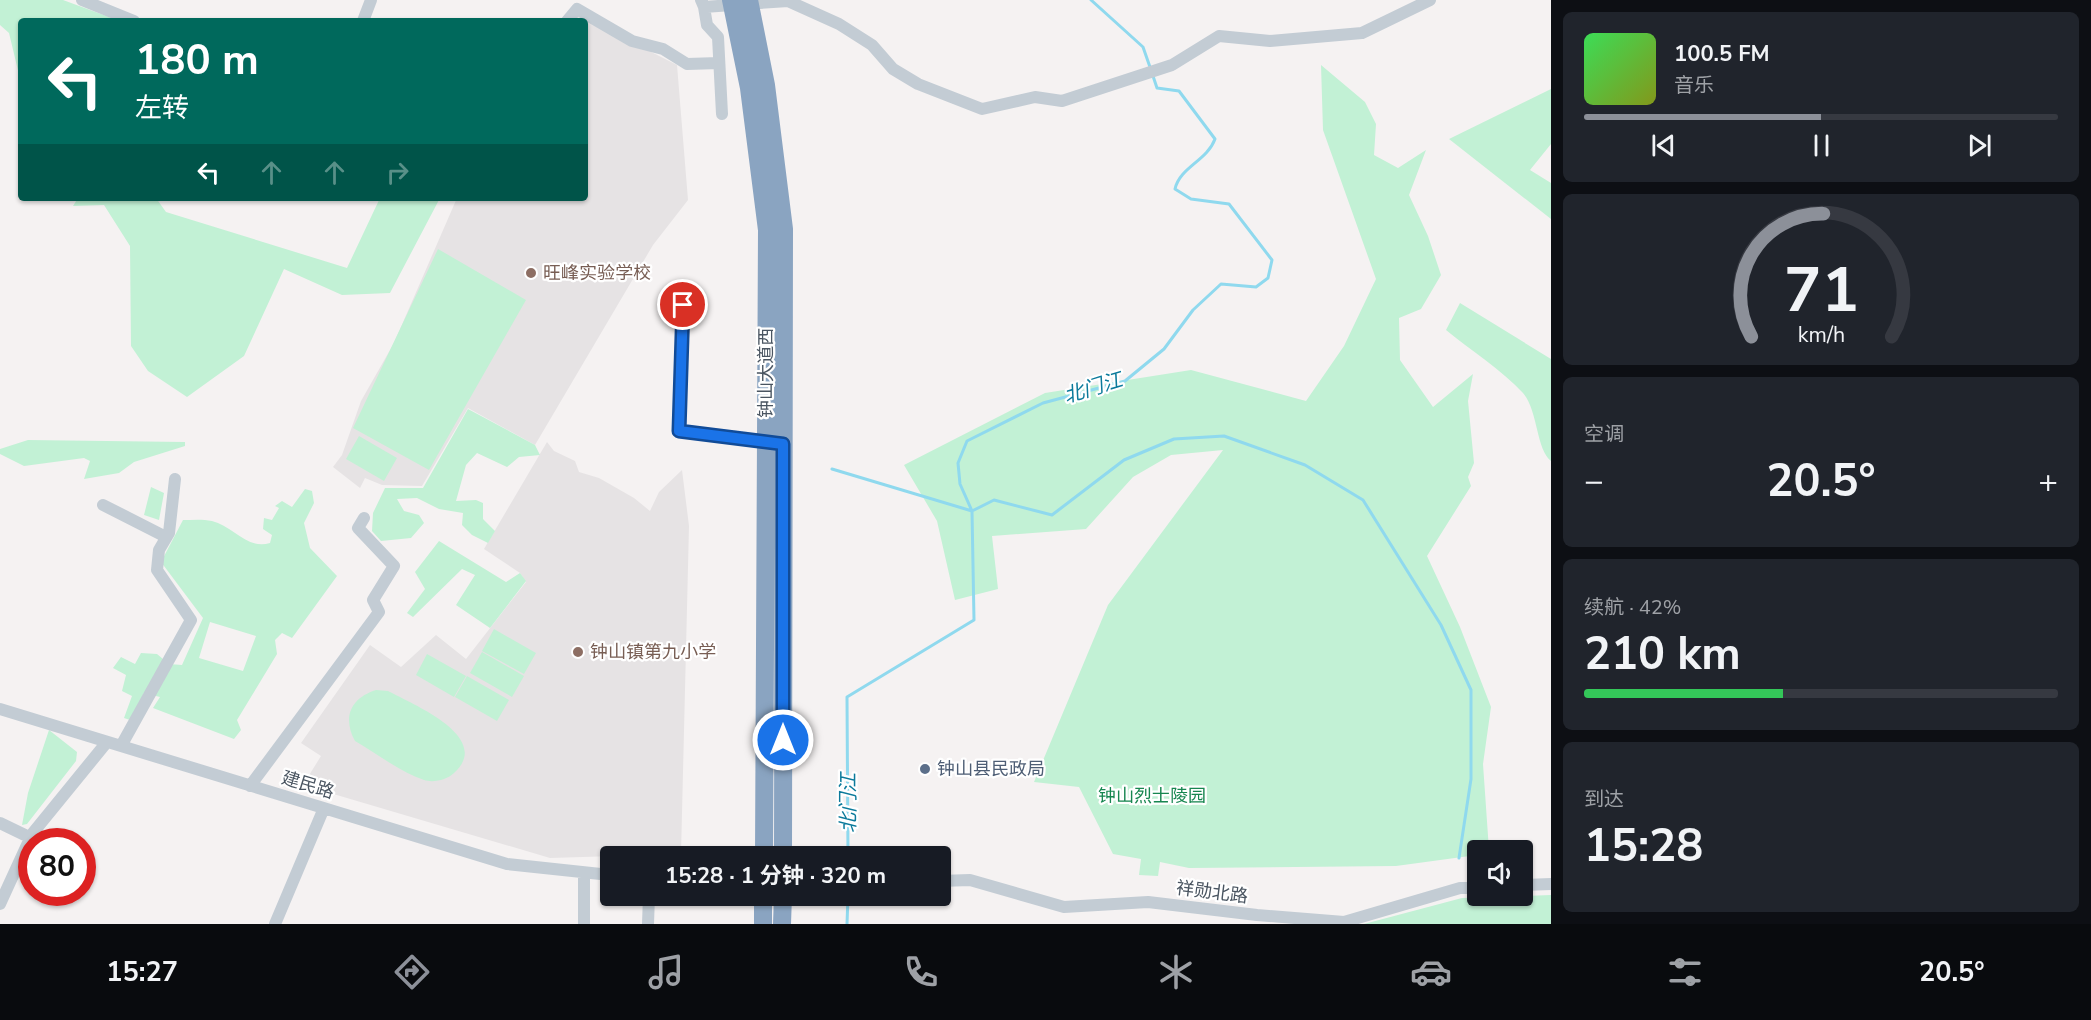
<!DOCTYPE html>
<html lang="zh">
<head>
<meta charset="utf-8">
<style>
  :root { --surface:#171b24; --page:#20242c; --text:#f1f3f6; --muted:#9ea1a6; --line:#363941; --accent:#8c9099 }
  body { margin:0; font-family:"Nunito Sans","Noto Sans SC",sans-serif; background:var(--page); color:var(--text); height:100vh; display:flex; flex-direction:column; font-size:22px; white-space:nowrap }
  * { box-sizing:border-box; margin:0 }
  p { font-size:20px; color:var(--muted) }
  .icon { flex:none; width:33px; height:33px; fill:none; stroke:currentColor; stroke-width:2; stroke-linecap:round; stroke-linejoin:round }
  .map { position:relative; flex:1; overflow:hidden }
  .side { display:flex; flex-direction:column; gap:12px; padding:12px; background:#0d0f14; width:540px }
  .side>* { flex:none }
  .banner { position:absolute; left:18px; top:18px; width:570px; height:183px; border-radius:6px; box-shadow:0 2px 4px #0004; background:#00695c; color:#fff; overflow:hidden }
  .buttons { position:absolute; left:1467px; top:840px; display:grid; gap:12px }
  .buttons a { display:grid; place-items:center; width:66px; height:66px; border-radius:6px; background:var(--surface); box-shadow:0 2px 4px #0004; font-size:30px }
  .speed { position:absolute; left:18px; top:828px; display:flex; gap:12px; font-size:30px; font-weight:700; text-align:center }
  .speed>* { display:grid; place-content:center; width:78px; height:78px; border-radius:50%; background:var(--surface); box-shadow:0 2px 4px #0004; line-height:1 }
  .speed .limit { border:9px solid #d22; background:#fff; color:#111 }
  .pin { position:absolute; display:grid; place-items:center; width:51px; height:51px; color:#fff; margin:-26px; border:3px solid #fff; border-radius:50%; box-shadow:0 2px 6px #0007 }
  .me { position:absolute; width:66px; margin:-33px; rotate:0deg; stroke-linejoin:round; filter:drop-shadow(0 0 4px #0008) }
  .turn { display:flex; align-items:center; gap:21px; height:126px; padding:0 18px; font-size:27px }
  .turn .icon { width:78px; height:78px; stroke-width:2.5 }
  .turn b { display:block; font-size:42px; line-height:51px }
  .lanes { display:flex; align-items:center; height:57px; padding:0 18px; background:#0003; justify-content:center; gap:30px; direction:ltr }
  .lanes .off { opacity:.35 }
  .big { font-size:45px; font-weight:700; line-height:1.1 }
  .side .tile { flex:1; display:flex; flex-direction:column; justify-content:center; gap:9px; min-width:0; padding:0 21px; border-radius:9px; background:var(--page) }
  .side .dial { align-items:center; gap:0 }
  .dial svg { height:156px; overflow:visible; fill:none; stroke:var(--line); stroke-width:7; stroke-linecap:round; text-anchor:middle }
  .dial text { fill:var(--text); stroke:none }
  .song { display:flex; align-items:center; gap:18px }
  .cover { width:72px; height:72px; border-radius:9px; background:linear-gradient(135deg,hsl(130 70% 55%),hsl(70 70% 35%)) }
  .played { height:6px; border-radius:3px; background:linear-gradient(90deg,var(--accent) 50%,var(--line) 50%) }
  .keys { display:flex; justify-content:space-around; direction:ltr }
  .heat { display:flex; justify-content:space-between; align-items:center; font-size:33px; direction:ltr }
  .charge { height:9px; border-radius:4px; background:linear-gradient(90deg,#34c759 42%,var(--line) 0) }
  .trip { position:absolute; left:600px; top:846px; width:351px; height:60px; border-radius:6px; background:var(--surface); box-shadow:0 2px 4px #0004; font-weight:700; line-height:60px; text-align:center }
  .tab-bar { display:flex; height:96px; justify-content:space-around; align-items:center; background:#090b0e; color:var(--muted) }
  .tab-bar .icon { width:42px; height:42px }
  .tab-bar .active { color:var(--accent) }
  .tab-bar b { font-size:27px; color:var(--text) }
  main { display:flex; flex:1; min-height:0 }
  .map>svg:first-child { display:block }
  .education { fill:#e6e3e4 }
  .green { fill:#c2f1d5; fill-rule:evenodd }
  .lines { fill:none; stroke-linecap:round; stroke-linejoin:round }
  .stream { stroke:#8fd9ee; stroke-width:3 }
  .minor { stroke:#c3ccd4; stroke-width:12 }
  .highway { stroke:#8aa4c1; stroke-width:18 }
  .route-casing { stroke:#114b97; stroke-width:15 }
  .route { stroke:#1a73e8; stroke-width:10 }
  .education-dot { fill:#8d6e63; stroke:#fff; stroke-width:2 }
  .service-dot { fill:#5c6f8a; stroke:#fff; stroke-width:2 }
  .labels { text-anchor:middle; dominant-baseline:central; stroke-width:4.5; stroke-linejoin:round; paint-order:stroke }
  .education-label { font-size:18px; fill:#785e54; stroke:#fff; text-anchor:start }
  .street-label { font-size:18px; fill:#4a5561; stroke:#fff }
  .service-label { font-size:18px; fill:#4e5e75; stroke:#fff; text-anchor:start }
  .park-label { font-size:18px; fill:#178650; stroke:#fff }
  .water-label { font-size:20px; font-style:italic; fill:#0b7a9b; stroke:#fff }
</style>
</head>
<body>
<main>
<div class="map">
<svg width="1551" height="924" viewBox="0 0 1551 924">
  <rect width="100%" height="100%" fill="#f5f2f2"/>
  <path class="education" d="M576 14 677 65 688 200 653 245 535 445 468 408 422 486 382 485 365 478 360 488 333 467 342 455 361 401 394 343 457 198H585V21H571Z
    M547 442 554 451 575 461 579 472 599 478 634 498 650 511 659 492 682 470 689 526 681 854 550 858 303 785 321 756 301 743 370 645 401 667 436 635 466 659 526 582 520 573 484 549Z"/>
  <path class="green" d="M0 0H63L120 21H21V83L9 33 0 25Z
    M1321 65 1365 102 1376 124 1374 155 1398 168 1426 150 1409 195 1428 236 1441 275 1421 309 1399 318 1400 360 1433 407 1473 374 1468 401 1474 463 1468 477 1471 486 1427 556 1460 627 1491 707 1483 764 1489 850H1478L1477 855 1396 866 1189 868 1160 862 1158 876 1139 875 1141 859 1113 854 1079 787 1034 782 1108 605 1223 450 1171 455 1133 477 1086 529 992 536 998 589 955 600 937 521 904 465 1045 393 1191 370 1306 401 1344 346 1376 279 1323 130Z
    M1551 89V144L1530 170 1551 183V219L1449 139Z
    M78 198H156L166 212 347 268 380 198H440L390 293 342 295 284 269 244 356 187 397 148 371 131 346 130 246 104 205 73 206Z
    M438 249 526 300 429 470 353 428Z
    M1460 303 1551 359V461C1536 449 1538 410 1523 393 1502 370 1469 349 1446 330Z
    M468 409 535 445 540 455 519 457 507 467 477 453 466 465 456 501 476 500 483 503V519L495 531 488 543 472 535 462 525 463 513 439 509 417 498 397 499 404 511 419 515 424 523 411 538 381 541 372 531 373 513 385 488H423Z
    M359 436 397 458 384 481 346 459Z
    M28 440 185 442V446L134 462 119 473 84 479 90 461 84 458 24 466 0 454V449Z
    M151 487 164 493 159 520 144 515Z
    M305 489 312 491 314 503 304 523 310 548 337 576 292 638 282 633 275 640 277 654 237 720 241 730 234 739 153 708 160 697 144 693 130 720 124 718 132 696 122 691 126 675 113 668 121 657 135 664 141 653 157 654 169 664 182 665 203 618 161 562 183 520C192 520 203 519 212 521 233 526 247 550 270 543L272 535 263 529 264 518 272 520 279 508 275 506 282 501 292 507ZM210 622 256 636 243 671 199 658Z
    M439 541 506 582 520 573 526 581 490 628 456 605 475 575 462 569 413 617 407 613 425 589 415 572Z
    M494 629 536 653 524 674 482 651Z
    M482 652 524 676 512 697 470 673Z
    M427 654 466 676 454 697 416 675Z
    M467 676 509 700 497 721 455 697Z
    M376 690 388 691C412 704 494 737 454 773 447 780 433 783 424 780 400 772 376 753 355 741 342 717 351 698 376 690Z
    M49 730 77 752 76 761 27 824 22 825 28 793Z
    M1551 895V924H1364L1462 898Z"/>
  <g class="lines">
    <path class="stream" d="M1091 0 1143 47 1151 70
      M832 469 972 511 994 500 1052 515 1124 460 1174 439 1224 436 1305 465 1363 500 1441 625 1471 690V779L1459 858
      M848 856 847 697 974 620 972 511 960 484 958 463 967 441 1043 403 1125 381 1164 349 1193 310 1221 284 1256 287 1268 278 1272 260 1229 204 1191 199 1175 189C1180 167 1207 161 1215 139L1179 91 1157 88 1153 76
      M847 924 848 896"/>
    <path class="minor" d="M82 0 134 21
      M701 0 704 7 788 1 839 24 872 45 893 69 918 84 982 109 1035 97 1062 101 1172 65 1219 36 1270 41 1362 33 1430 0
      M704 7 707 25 718 37 722 114
      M363 21 371 0
      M567 21 577 9 632 41 663 49 687 64 719 63
      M683 305 679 431 773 442
      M103 505 166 537
      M0 709 507 864 610 875
      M121 746 191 620 157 570 159 550 169 533 175 479
      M250 786 379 612 373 600 394 566 358 528 364 518
      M0 823 31 838
      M940 881 970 880 1064 907 1148 902 1257 915 1344 922 1460 888H1478
      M1522 885 1551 884
      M0 904 32 834 107 742
      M275 924 324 808
      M584 924V873
      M648 924 649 896"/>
    <path class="highway" d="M731 0 749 88 767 230 764 856
      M749 0 766 85 784 229 783 856
      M763 924V896
      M782 924 783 896"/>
  </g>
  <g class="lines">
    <g class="route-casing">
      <path id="route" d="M683 305 679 431 783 444V740"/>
    </g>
    <use href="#route" class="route"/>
  </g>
  <g class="education-dot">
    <circle cx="531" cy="273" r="6"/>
    <circle cx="578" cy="652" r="6"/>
  </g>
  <circle class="service-dot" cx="925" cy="769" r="6"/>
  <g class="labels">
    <g class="education-label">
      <text x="543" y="273">旺峰实验学校</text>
      <text x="590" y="652">钟山镇第九小学</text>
    </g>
    <g class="street-label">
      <text transform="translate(766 373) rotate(-90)">钟山大道西</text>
      <text transform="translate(308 785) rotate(17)">建民路</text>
      <text transform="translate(1212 892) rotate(7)">祥勋北路</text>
    </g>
    <g class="service-label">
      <text x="937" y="769">钟山县民政局</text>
    </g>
    <g class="park-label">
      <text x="1152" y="796">钟山烈士陵园</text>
    </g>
    <g class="water-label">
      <text transform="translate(1093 388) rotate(-17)">北门江</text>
      <text transform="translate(848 803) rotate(-90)">北门江</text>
    </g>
  </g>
</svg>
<div class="buttons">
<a><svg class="icon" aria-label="sound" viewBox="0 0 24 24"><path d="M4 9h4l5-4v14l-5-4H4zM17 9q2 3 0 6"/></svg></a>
</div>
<div class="speed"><div class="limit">80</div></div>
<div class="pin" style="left:683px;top:305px;background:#d93025"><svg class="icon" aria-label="arrive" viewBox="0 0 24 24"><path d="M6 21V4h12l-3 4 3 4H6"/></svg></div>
<svg class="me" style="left:783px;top:740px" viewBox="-20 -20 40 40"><circle r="17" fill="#1a73e8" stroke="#fff" stroke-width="3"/><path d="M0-11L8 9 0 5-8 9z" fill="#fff"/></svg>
<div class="trip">15:28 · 1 分钟 · 320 m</div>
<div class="banner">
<div class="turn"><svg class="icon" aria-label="left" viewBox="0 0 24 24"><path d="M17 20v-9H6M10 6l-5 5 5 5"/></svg><div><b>180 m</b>左转</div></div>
<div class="lanes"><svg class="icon" aria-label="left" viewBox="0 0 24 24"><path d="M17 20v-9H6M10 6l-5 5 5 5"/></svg><svg class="icon off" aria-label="ahead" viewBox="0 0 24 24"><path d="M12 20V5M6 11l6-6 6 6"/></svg><svg class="icon off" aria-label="ahead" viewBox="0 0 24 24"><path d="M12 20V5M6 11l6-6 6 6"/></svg><svg class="icon off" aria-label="right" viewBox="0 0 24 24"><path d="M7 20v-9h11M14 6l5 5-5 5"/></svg></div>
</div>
</div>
<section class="side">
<div class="tile">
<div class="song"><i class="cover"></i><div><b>100.5 FM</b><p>音乐</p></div></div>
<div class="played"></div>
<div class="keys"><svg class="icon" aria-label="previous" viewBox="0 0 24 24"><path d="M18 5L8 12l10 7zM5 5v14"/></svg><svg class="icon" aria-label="pause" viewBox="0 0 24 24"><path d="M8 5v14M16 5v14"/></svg><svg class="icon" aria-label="next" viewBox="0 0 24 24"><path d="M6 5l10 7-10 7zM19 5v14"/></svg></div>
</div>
<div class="tile dial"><svg viewBox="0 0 100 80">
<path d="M14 69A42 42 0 1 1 86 69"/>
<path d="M14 69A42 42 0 0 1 51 6" stroke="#8c9099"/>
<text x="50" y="56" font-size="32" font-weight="700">71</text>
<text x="50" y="72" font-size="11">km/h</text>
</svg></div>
<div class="tile"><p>空调</p>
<div class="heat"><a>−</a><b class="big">20.5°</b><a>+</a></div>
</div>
<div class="tile"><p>续航 · 42%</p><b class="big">210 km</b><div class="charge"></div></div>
<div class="tile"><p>到达</p><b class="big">15:28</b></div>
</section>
</main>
<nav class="tab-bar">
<b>15:27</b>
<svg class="icon active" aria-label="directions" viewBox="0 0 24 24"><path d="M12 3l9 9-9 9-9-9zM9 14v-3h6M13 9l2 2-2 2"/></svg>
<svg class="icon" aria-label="music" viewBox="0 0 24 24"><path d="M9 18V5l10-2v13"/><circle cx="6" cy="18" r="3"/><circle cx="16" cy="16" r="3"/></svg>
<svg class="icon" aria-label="phone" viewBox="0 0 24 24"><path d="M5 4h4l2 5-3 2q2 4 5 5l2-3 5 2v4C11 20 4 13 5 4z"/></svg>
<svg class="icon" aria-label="climate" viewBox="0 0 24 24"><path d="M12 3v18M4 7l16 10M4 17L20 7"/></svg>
<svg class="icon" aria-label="car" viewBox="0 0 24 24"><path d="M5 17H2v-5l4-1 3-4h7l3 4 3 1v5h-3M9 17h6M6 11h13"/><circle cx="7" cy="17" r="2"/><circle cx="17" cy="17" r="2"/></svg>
<svg class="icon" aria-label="filters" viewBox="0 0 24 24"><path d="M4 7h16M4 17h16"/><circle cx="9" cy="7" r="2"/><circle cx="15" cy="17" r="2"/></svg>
<b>20.5°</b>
</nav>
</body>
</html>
